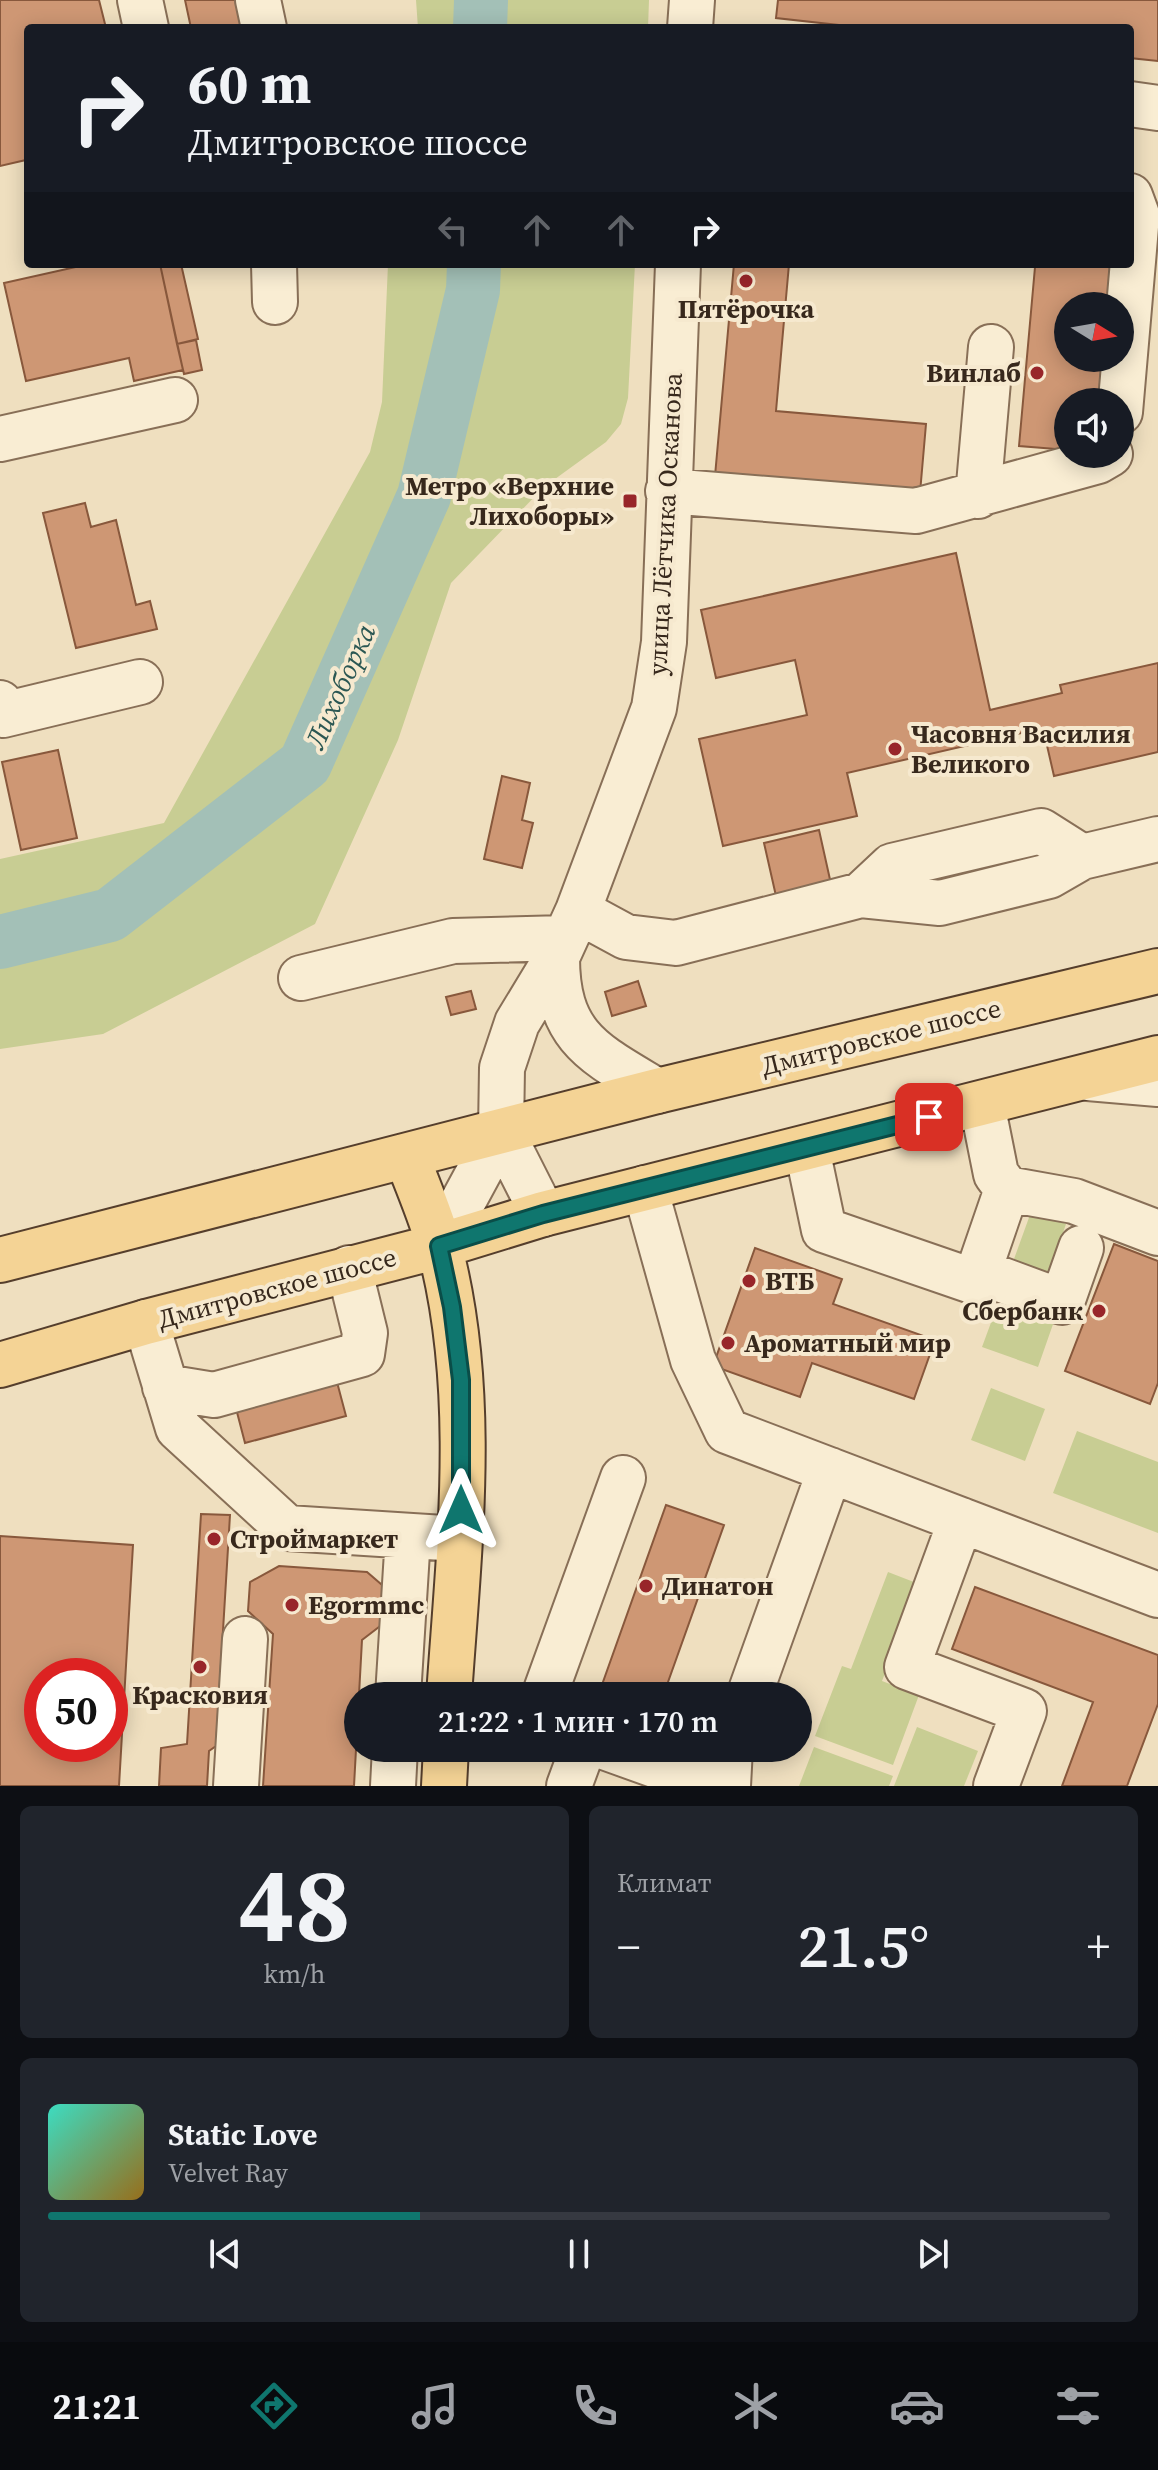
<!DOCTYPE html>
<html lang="ru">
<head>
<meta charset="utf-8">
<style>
  :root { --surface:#171b24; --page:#20242c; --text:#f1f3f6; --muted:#9ea1a6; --line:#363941; --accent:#0f766e }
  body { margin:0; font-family:"Source Serif 4",serif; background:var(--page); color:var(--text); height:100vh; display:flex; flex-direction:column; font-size:30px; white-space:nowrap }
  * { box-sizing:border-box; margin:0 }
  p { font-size:26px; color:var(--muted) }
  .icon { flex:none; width:44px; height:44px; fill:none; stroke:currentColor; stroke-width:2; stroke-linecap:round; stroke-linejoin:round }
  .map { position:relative; height:1786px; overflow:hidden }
  .panel { display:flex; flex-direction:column; gap:20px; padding:20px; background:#0d0f14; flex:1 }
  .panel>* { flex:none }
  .hud { position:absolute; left:24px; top:24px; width:1110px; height:244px; border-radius:8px; box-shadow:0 4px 20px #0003; background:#171b24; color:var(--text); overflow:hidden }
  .needle { width:52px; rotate:101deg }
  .tools { position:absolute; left:1054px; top:292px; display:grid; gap:16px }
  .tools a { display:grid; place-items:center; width:80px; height:80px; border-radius:50%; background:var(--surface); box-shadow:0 4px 20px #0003; font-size:40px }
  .speed { position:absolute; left:24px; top:1658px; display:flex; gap:16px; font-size:40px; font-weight:700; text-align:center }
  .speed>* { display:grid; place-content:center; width:104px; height:104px; border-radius:50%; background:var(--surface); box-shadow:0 4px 20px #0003; line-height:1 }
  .speed .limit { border:12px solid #d22; background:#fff; color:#111 }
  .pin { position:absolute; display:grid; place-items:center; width:68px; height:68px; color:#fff; margin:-34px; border-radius:16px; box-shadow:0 4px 12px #0006 }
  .me { position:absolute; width:88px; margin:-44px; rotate:0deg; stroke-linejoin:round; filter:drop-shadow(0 0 6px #0008) }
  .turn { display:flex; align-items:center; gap:28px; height:168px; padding:0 32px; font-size:36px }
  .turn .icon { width:104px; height:104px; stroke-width:2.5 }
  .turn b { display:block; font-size:56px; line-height:68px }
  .lanes { display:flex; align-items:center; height:76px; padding:0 32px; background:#0003; justify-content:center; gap:40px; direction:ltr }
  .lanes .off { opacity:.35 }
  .big { font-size:60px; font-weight:600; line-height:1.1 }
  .panel .card { flex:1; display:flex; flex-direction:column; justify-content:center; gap:12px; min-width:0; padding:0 28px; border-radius:12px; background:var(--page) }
  .panel .dial { align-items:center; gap:0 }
  .dial b { font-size:104px; line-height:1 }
  .song { display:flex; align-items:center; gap:24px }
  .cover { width:96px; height:96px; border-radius:12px; background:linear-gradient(135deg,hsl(170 70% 55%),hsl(40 70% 35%)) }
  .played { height:8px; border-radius:4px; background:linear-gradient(90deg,var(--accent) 35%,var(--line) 35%) }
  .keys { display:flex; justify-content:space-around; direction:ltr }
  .heat { display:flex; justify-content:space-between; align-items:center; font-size:44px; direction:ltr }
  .panel .tiles { flex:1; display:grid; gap:20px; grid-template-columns:1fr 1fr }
  .card:last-child { grid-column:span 2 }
  .trip { position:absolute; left:344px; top:1682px; width:468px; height:80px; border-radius:40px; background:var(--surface); box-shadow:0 4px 20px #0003; font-weight:600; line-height:80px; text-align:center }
  .dock { display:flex; height:128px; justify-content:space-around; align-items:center; background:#090b0e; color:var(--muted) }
  .dock .icon { width:56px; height:56px }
  .dock .current { color:var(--accent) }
  .dock b { font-size:36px; color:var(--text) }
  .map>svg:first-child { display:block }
  .green { fill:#c8cd93 }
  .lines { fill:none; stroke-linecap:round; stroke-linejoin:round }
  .river { stroke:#a3c0b7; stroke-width:54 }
  .building { fill:#ce9774; stroke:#88583c; stroke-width:2; fill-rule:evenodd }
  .minor-casing { stroke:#886f57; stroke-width:48 }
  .major-casing { stroke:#553e2c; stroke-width:48 }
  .minor { stroke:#f9edd3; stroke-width:44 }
  .major { stroke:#f4d395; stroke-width:44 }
  .route-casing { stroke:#0a4d48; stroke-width:20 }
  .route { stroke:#0f766e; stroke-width:14 }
  .poi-dot { fill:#98262a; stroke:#f6e9cf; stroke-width:3 }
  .labels { text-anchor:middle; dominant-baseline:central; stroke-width:8; stroke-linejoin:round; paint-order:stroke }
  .poi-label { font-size:26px; font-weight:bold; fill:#37281c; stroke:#f6e9cf; text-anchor:start }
  .street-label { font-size:26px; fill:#37281c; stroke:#f6e9cf }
  .water-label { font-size:28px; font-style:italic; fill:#2b5753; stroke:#f6e9cf }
</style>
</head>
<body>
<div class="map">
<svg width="1158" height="1786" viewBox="0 0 1158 1786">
  <rect width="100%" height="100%" fill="#efdfbf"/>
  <path class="green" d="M416 0H649L648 28H418Z
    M388 264H635L628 398 621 424 606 442 544 487 451 583 398 740 315 924 103 1034 0 1049V859L164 823 370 452 382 402Z
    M1031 1212 1066 1224 1046 1282 1010 1270Z
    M1003 1290 1058 1310 1038 1367 982 1347Z
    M991 1388 1045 1409 1025 1461 971 1440Z
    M1077 1431 1158 1462V1533L1053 1493Z
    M888 1572 919 1584 882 1681 919 1695 893 1765 815 1736 842 1666 851 1669Z
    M917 1727 978 1751 964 1786H894Z
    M814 1747 893 1776 889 1786H799Z"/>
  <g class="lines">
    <path class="river" d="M480 28 481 0
      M0 942 110 915 305 764 424 496 473 290 474 264"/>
  </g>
  <path class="building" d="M0 0H99L106 28H28V166L26 160 0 166Z
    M185 0H243L249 28H191Z
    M778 0H1158V61L1130 58V28H866L776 18Z
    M89 264H160L183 370 134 381 129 358 26 381 4 283Z
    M160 264H181L198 339 177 344Z
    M734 264H789L776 411 926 424 920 493 715 476Z
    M1005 264H1113L1109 306H1068V358H1105L1101 402H1068V450L1019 446 1035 267Z
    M196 340 202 370 184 374 177 344Z
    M85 503 91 527 116 520 136 605 150 601 157 629 76 648 43 513Z
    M956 553 990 710 1062 693 1060 685 1158 663V752L1054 776 1043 728 847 773 857 816 723 846 699 739 807 715 795 660 716 678 701 610Z
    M58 750 77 838 21 850 2 762Z
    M502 776 530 783 522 820 533 823 522 868 484 859Z
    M819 830 831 884 776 896 764 843Z
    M638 981 646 1006 612 1016 605 992Z
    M471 991 476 1009 451 1015 446 997Z
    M1114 1244 1158 1261V1383L1150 1404 1065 1371Z
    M755 1248 842 1279 833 1304 935 1340 914 1399 812 1363 800 1397 713 1366Z
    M333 1367 346 1416 245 1443 232 1393Z
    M666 1505 724 1525 663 1696H598Z
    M201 1514 230 1515 216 1746 209 1751 207 1786H159L161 1748 187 1744Z
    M0 1536 133 1545 119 1786H0ZM42 1676H110V1744H42Z
    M279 1566 367 1572 389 1591 388 1620 362 1640 354 1786H263L273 1634 248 1611 250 1582Z
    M975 1587 1158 1655V1704L1127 1786H1062L1093 1702 952 1649Z"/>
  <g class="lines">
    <g class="minor-casing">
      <path id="minor" d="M140 0 146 28
        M258 0 264 28
        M690 28 692 0
        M1130 104 1158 108
        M274 264 275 302
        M1120 412 1137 215 1130 196
        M0 439 175 400
        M668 491 916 511 1098 461 1110 454
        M978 496 991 347
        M0 703 3 715 140 682
        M861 895 892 866 1041 831 1082 857
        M578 911 626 937 676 943 861 895 940 903 1049 876 1082 857 1158 839
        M557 957C557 1038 594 1053 657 1091
        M301 978 453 941 565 938
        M1088 1078 1158 1084
        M807 1149 824 1230 975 1282 1007 1189 996 1174 982 1104
        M645 1188 693 1360 727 1431 1158 1595
        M1007 1189 1074 1201 1158 1233
        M543 1214 501 1131 502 1068 517 1023 557 957 578 911 654 708 664 642 678 264
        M439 1246 501 1131
        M978 1271 1062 1302 1081 1248
        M146 1322 178 1428 287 1528 459 1539
        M165 1387 214 1395 362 1354 365 1333 349 1268
        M961 1520 907 1667 1024 1711 996 1786
        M398 1696 408 1536
        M544 1696 623 1478
        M749 1696 830 1470
        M607 1748 713 1786
        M236 1786 245 1639
        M393 1786 395 1748
        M569 1786 583 1748
        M728 1786 730 1748"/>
    </g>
    <g class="major-casing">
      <path id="major" d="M407 1157C418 1187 432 1218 440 1249 478 1394 459 1548 449 1696
        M0 1260 657 1091 1158 971
        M0 1365 146 1322 439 1246 543 1214 1158 1058
        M444 1786 446 1748"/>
    </g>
    <use href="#minor" class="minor"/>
    <use href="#major" class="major"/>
  </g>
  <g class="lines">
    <g class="route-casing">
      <path id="route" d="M461 1510V1380L452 1307 439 1246 543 1214 929 1117"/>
    </g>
    <use href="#route" class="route"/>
  </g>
  <g class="poi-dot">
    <circle cx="746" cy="281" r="8"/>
    <circle cx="1037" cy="373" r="8"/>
    <rect x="622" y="493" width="16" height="16" rx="4"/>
    <circle cx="895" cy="749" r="8"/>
    <circle cx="749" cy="1281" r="8"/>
    <circle cx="1099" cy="1311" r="8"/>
    <circle cx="728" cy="1343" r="8"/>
    <circle cx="214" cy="1539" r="8"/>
    <circle cx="646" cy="1586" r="8"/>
    <circle cx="292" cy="1605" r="8"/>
    <circle cx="200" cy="1667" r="8"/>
  </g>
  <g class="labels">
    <g class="poi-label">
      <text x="746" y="309" text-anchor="middle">Пятёрочка</text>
      <text x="1021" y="373" text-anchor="end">Винлаб</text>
      <text x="614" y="486" text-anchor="end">Метро «Верхние<tspan x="614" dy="30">Лихоборы»</tspan></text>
      <text x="911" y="734">Часовня Василия<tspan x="911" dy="30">Великого</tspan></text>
      <text x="765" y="1281">ВТБ</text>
      <text x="1083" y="1311" text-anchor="end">Сбербанк</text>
      <text x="744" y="1343">Ароматный мир</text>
      <text x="230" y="1539">Строймаркет</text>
      <text x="662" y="1586">Динатон</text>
      <text x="308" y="1605">Egormmc</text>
      <text x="200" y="1695" text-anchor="middle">Красковия</text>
    </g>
    <g class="street-label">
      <text transform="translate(665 524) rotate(-87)">улица Лётчика Осканова</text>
      <text transform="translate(881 1037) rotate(-14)">Дмитровское шоссе</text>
      <text transform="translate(277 1288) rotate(-15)">Дмитровское шоссе</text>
    </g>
    <g class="water-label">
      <text transform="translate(340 686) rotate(-66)">Лихоборка</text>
    </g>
  </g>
</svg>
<div class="tools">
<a><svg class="needle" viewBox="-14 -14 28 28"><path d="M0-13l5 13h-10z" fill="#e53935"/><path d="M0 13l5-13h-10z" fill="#9ea1a6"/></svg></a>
<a><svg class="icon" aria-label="sound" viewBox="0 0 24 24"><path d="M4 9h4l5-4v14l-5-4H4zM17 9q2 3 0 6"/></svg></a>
</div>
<div class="speed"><div class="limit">50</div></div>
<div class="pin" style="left:929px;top:1117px;background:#d93025"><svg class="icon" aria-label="arrive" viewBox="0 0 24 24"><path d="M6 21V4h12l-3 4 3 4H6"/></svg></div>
<svg class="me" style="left:461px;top:1510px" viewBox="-20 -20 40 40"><path d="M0-17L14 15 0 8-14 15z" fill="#0f766e" stroke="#fff" stroke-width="4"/></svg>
<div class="trip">21:22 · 1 мин · 170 m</div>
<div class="hud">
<div class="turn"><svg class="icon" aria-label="right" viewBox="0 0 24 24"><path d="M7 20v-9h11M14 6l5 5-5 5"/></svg><div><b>60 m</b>Дмитровское шоссе</div></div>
<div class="lanes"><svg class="icon off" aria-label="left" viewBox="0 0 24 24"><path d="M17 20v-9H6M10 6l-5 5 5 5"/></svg><svg class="icon off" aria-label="ahead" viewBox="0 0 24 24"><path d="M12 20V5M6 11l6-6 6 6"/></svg><svg class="icon off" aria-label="ahead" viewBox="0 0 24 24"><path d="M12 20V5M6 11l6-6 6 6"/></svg><svg class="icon" aria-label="right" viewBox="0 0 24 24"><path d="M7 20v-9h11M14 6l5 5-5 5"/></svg></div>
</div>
</div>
<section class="panel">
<div class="tiles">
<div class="card dial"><b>48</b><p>km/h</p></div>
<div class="card"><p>Климат</p>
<div class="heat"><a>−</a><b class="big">21.5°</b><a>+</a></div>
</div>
<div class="card">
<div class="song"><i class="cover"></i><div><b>Static Love</b><p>Velvet Ray</p></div></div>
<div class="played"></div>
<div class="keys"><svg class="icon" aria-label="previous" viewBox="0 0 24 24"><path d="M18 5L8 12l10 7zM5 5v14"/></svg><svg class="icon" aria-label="pause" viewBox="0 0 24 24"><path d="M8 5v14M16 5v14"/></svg><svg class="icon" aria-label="next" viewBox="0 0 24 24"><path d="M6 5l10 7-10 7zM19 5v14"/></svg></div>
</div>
</div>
</section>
<nav class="dock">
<b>21:21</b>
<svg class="icon current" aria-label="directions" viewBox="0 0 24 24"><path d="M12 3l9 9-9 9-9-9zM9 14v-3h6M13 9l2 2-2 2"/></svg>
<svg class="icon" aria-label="music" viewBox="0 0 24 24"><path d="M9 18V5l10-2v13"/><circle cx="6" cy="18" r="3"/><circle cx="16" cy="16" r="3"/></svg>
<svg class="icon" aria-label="phone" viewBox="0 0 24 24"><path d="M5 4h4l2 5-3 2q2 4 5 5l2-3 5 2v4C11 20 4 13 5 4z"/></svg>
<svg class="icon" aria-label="climate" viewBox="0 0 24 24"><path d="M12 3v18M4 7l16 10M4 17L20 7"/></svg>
<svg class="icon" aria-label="car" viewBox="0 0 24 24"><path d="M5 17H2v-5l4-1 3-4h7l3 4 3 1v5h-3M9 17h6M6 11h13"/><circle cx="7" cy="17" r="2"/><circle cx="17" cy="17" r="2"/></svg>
<svg class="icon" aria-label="filters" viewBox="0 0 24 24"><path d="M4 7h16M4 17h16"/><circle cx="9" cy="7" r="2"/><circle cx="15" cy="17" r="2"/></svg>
</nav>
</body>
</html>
